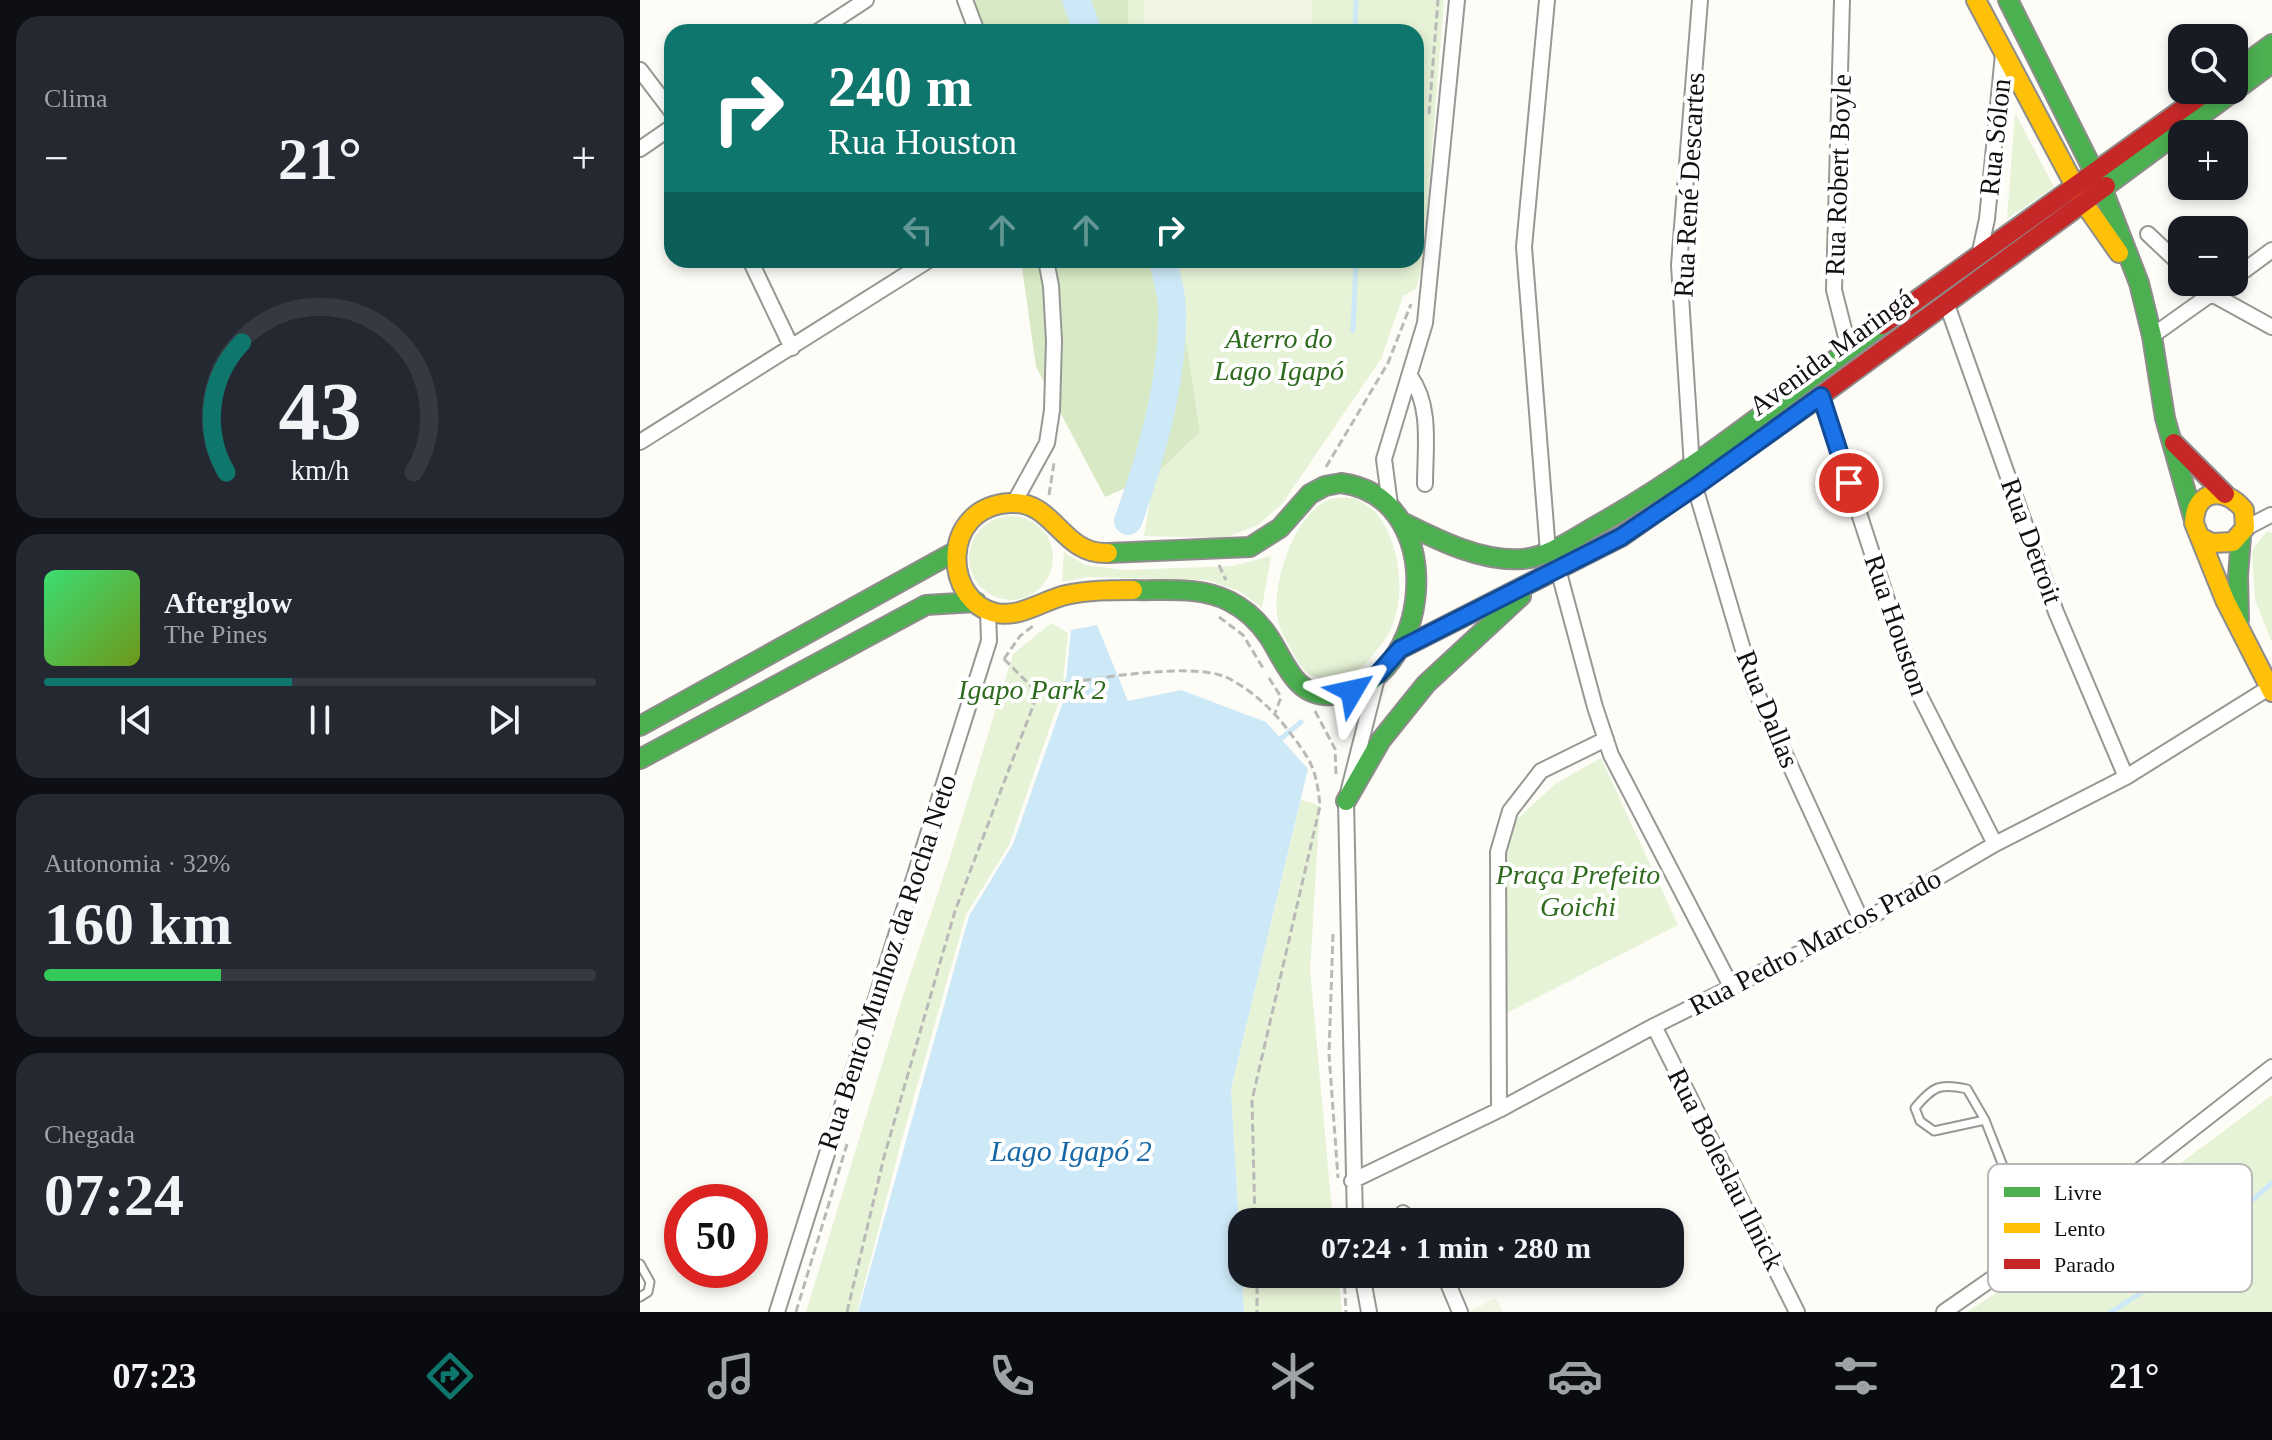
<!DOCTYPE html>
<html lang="pt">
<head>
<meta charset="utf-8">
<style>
  :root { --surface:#171b24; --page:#242831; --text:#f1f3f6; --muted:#9ea1a6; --line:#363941; --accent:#0f766e }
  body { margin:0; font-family:"Times New Roman",serif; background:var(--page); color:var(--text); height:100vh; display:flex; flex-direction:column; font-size:30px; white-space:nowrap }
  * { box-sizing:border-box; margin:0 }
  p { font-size:26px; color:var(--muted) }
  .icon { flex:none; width:44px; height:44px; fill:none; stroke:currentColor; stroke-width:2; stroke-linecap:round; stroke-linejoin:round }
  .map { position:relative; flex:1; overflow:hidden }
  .details { display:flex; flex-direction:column; gap:16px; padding:16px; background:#0d0f14; width:640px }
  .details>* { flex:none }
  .banner { position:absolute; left:24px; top:24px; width:760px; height:244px; border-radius:24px; box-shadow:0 4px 12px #0003; background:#0f766e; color:#fff; overflow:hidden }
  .controls { position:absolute; left:1528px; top:24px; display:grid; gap:16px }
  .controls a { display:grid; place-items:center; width:80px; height:80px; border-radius:16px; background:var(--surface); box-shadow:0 4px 12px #0003; font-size:40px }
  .speed { position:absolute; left:24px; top:1184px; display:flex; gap:16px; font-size:40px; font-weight:700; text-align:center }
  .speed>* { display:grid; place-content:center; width:104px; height:104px; border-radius:50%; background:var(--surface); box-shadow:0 4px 12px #0003; line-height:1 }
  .speed .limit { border:12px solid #d22; background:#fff; color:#111 }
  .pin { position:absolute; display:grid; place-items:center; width:68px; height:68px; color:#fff; margin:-34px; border:4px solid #fff; border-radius:50%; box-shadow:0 2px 8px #0007 }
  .me { position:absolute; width:88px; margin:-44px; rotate:54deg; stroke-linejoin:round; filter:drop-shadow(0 0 6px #0008) }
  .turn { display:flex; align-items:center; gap:28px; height:168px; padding:0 32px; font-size:36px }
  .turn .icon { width:104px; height:104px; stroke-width:2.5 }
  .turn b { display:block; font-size:56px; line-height:68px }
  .lanes { display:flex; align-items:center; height:76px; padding:0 32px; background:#0003; justify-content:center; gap:40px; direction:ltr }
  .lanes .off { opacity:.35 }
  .big { font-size:60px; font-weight:700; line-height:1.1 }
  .details .card { flex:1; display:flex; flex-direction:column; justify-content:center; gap:12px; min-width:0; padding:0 28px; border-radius:24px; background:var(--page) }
  .details .dial { align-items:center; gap:0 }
  .dial svg { height:208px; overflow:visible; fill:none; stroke:var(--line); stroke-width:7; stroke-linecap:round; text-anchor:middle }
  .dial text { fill:var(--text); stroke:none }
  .song { display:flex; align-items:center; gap:24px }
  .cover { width:96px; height:96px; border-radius:12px; background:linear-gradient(135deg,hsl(140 70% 55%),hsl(80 70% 35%)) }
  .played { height:8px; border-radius:4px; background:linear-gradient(90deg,var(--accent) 45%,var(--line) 45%) }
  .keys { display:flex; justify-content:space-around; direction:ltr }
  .heat { display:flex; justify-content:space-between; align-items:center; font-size:44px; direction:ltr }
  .charge { height:12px; border-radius:6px; background:linear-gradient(90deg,#34c759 32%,var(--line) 0) }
  .trip { position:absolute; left:588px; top:1208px; width:456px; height:80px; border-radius:24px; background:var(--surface); box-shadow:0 4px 12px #0003; font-weight:700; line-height:80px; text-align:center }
  .tabs { display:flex; height:128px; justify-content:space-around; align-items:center; background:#090b0e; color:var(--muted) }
  .tabs .icon { width:56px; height:56px }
  .tabs .selected { color:var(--accent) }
  .tabs b { font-size:36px; color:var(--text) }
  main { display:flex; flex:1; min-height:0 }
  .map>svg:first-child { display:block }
  .green { fill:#e7f3d7 }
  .forest { fill:#d8eac5 }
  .pitch { fill:#f0f6e1 }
  .water { fill:#cde8f7 }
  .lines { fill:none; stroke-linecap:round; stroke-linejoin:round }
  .stream { stroke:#cde8f7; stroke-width:5 }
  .river { stroke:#cde8f7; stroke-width:28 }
  .lane-casing { stroke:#979795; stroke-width:11 }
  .street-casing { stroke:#979795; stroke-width:18 }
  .fast-casing { stroke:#8e8d8b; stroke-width:22 }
  .slow-casing { stroke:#8e8d8b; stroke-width:22 }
  .jam-casing { stroke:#8e8d8b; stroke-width:22 }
  .path { stroke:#b9b9b8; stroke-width:3; stroke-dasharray:8 4; stroke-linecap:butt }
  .lane { stroke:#fffffe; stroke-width:7 }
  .street { stroke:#fffffe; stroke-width:14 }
  .fast { stroke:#4caf50; stroke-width:18 }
  .slow { stroke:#ffc107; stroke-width:18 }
  .jam { stroke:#c62828; stroke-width:18 }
  .route-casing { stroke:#114b97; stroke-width:20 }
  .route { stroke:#1a73e8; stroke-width:14 }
  .labels { text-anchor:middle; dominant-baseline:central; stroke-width:8; stroke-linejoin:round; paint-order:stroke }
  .street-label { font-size:28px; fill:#111; stroke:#fff }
  .park-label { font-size:28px; font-style:italic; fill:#2f6b1f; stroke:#fff }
  .water-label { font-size:30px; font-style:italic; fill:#1768a6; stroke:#fff }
  .key { fill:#fff; stroke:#b8b8b8; stroke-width:2 }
  .key-label { font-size:22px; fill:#111 }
</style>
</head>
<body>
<main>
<section class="details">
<div class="card"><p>Clima</p>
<div class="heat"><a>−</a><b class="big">21°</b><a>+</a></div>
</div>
<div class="card dial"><svg viewBox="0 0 100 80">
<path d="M14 69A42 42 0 1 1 86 69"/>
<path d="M14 69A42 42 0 0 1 20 19" stroke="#0f766e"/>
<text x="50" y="56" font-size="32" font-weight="700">43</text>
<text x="50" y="72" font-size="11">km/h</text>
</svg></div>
<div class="card">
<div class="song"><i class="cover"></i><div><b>Afterglow</b><p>The Pines</p></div></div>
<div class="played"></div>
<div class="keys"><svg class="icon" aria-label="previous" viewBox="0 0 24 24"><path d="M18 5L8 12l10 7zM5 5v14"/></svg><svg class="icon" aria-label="pause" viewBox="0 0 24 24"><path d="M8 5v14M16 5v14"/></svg><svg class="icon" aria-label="next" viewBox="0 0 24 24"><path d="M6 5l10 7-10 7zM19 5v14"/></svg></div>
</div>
<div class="card"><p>Autonomia · 32%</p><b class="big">160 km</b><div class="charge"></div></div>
<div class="card"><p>Chegada</p><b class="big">07:24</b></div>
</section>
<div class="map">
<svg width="1632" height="1312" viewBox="0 0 1632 1312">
  <rect width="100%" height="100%" fill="#fdfcf7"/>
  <path class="green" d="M488 0H804L783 263 776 289 763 296 741 359 642 504 618 525 585 538 504 536 514 476 560 432 534 260H776V32H489Z
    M1375 113 1414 187 1367 219Z
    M715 498C721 502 730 507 735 512 761 541 767 599 749 633 743 643 734 654 727 662 714 676 697 683 678 678 665 675 659 664 653 653 648 643 640 631 638 620 630 586 655 510 691 499 697 497 708 498 715 498Z
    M329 558a42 42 0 1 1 84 0a42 42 0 1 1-84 0Z
    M1627 531 1632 533V643L1615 600 1612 550Z
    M424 552 445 565 485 570 592 566 631 556 622 608 599 591 567 580 447 577 422 582Z
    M411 623 428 633 422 693 369 845 326 915 262 1139 217 1312H166L263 996 310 857 373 654Z
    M961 758 1038 925 863 1015 862 856 873 823 915 784Z
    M661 799 680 806 670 969 693 1222H602V1274H698L702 1312H604L591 1089Z
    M1632 1095V1312H1327L1440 1238Z"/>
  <path class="forest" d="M323 0H488L489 32H331Z
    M381 260H534L560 432 514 476 465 497 396 367Z"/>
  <path class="pitch" d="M504 0H672V32H503Z
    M856 1298 863 1312H828Z"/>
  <path class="water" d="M457 625 488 701 541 690 626 722 668 769 591 1089 604 1312H218L329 916 373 844 424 699 431 630Z"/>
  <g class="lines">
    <path class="stream" d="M715 32 716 0
      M713 331 716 260
      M637 742 661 722
      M1471 1312 1518 1282 1632 1183"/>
    <path class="river" d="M436 0 448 32
      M488 521C511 458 534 377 532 309 532 293 526 276 523 260"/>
    <g class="lane-casing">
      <path id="lane" d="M1345 1120 1294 1131 1280 1121 1275 1108C1293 1086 1300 1083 1327 1089L1345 1120 1395 1248
        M0 1264 10 1282 8 1292 0 1297"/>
    </g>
    <g class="street-casing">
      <path id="street" d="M325 0 337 32
        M907 0 884 247 908 552
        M1202 0 1194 290 1209 349
        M177 32 226 0
        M0 70 32 112
        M0 149 32 127
        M1508 234 1542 266
        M1339 256 1347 219 1363 54
        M110 260 152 348
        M1594 278 1632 250
        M1559 282 1572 294 1632 327
        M1306 302 1416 612 1486 777
        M1512 336 1588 282
        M770 376C792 406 785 448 785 484
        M1181 396 1275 686 1355 844
        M0 442 289 260
        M1052 467 1039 265 1060 0
        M1055 487 1114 687 1222 922
        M374 503 407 443 412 410 414 341 411 286 406 260
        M750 505 744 459 785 323 817 0
        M1604 529 1631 515
        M918 569 955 707 971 755 1092 988
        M1014 1026 1157 1312
        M859 1110 858 852 870 811 901 771 966 739
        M712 1181 859 1110 1014 1026 1222 922 1355 844 1486 777 1632 686
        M763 1213 772 1222
        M715 1222 706 801 738 674
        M722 1274 729 1312
        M804 1274 820 1312
        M137 1312 349 641 348 611
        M1304 1312 1432 1223 1632 1067"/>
    </g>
    <g class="fast-casing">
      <path id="fast" d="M1368 0 1463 190 1499 283 1512 336 1525 418 1553 517
        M1594 72 1632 44
        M1466 186 1632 63
        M762 522C798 540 841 562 883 559 908 557 933 539 954 527 1057 470 1147 394 1242 325
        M468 553 610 547 640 528 670 494 685 486 701 483
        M493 590C524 591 560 586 589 601 605 609 619 622 629 637 645 661 655 698 692 695 794 686 811 497 701 483
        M1599 620 1598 576 1601 537
        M760 649 981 537 1175 400
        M0 726 316 551
        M0 759 286 605 336 602
        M706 801 741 740 786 684 881 596"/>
    </g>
    <g class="slow-casing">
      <path id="slow" d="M1336 0 1444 203 1479 253
        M1560 537 1572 543 1593 542 1605 528 1604 510C1585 486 1555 489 1554 523L1585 600 1632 692
        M468 553C421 555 415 500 370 503 299 507 303 602 356 613 380 618 404 600 426 595 448 590 471 590 493 590"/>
    </g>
    <g class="jam-casing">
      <path id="jam" d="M1242 325 1569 90
        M1175 400 1466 186
        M1534 443 1585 494"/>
    </g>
    <path class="path" d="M789 114 798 0
      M686 467 748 363 771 304
      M409 495 414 463
      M579 565 586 580
      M579 617 603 635 623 668
      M364 659 380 636 393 626
      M364 659 398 693
      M629 678 641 697 635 713
      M675 711 695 749 696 774
      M693 934 689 1054 698 1178
      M617 1274V1312
      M704 1274 706 1312
      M156 1312 207 1144
      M207 1312 244 1157 315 911 398 693 417 684C458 679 552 661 588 678 609 689 629 706 644 725 669 758 676 764 680 806L612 1100 615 1222"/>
    <use href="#lane" class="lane"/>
    <use href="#street" class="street"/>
    <use href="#fast" class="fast"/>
    <use href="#slow" class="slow"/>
    <use href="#jam" class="jam"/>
  </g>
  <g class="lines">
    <g class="route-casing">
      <path id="route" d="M712 691 738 674 760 649 981 537 1055 487 1181 396 1209 483"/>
    </g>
    <use href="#route" class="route"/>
  </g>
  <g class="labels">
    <g class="street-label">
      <text transform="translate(1355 137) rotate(-84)">Rua Sólon</text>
      <text transform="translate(1198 175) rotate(-88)">Rua Robert Boyle</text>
      <text transform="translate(1049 185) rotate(-87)">Rua René Descartes</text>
      <text transform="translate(1191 352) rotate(-36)">Avenida Maringá</text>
      <text transform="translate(1392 541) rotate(70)">Rua Detroit</text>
      <text transform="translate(1257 625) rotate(71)">Rua Houston</text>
      <text transform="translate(1128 709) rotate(68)">Rua Dallas</text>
      <text transform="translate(1175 942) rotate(-28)">Rua Pedro Marcos Prado</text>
      <text transform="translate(247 962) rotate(-72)">Rua Bento Munhoz da Rocha Neto</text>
      <text transform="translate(1086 1169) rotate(63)">Rua Boleslau Ilnick</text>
    </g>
    <g class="park-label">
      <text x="639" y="338">Aterro do<tspan x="639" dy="32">Lago Igapó</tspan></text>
      <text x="392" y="689">Igapo Park 2</text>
      <text x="938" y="874">Praça Prefeito<tspan x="938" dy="32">Goichi</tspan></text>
    </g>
    <g class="water-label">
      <text x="431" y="1150">Lago Igapó 2</text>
    </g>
  </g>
  <rect x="1348" y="1164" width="264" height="128" rx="12" class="key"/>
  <rect x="1364" y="1187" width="36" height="10" fill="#4caf50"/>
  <rect x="1364" y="1223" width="36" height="10" fill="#ffc107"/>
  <rect x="1364" y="1259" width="36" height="10" fill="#c62828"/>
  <g class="key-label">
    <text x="1414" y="1200">Livre</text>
    <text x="1414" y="1236">Lento</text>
    <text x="1414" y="1272">Parado</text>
  </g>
</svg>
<div class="controls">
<a><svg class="icon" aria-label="search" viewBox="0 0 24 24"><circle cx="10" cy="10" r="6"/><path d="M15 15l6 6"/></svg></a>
<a>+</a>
<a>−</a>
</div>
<div class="speed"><div class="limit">50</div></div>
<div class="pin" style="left:1209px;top:483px;background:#d93025"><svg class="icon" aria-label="arrive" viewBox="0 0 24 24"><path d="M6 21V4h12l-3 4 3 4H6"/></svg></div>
<svg class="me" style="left:712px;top:691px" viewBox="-20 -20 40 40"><path d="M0-17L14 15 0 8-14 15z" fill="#1a73e8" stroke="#fff" stroke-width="4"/></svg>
<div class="trip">07:24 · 1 min · 280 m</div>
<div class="banner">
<div class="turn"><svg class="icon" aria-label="right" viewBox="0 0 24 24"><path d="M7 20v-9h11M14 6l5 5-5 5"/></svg><div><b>240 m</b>Rua Houston</div></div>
<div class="lanes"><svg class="icon off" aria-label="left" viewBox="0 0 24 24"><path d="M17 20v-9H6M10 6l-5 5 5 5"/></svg><svg class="icon off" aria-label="ahead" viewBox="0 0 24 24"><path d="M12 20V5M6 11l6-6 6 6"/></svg><svg class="icon off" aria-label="ahead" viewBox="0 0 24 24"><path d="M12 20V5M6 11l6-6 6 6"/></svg><svg class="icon" aria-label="right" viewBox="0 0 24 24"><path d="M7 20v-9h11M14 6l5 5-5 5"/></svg></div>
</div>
</div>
</main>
<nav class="tabs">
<b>07:23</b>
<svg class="icon selected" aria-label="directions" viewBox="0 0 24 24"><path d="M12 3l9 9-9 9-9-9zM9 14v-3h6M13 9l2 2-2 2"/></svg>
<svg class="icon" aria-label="music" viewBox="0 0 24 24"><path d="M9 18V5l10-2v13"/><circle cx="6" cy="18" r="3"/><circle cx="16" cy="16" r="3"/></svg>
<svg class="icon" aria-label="phone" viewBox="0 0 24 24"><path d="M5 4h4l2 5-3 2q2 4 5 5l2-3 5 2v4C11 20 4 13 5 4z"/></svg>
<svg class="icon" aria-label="climate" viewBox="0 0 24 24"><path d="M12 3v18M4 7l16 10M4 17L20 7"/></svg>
<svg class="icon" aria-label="car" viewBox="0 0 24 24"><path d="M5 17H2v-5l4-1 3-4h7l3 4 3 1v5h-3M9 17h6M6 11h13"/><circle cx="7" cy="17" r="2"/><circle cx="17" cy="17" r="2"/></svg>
<svg class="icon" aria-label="filters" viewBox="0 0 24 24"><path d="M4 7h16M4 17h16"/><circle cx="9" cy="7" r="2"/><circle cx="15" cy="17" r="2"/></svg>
<b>21°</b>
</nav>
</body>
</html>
